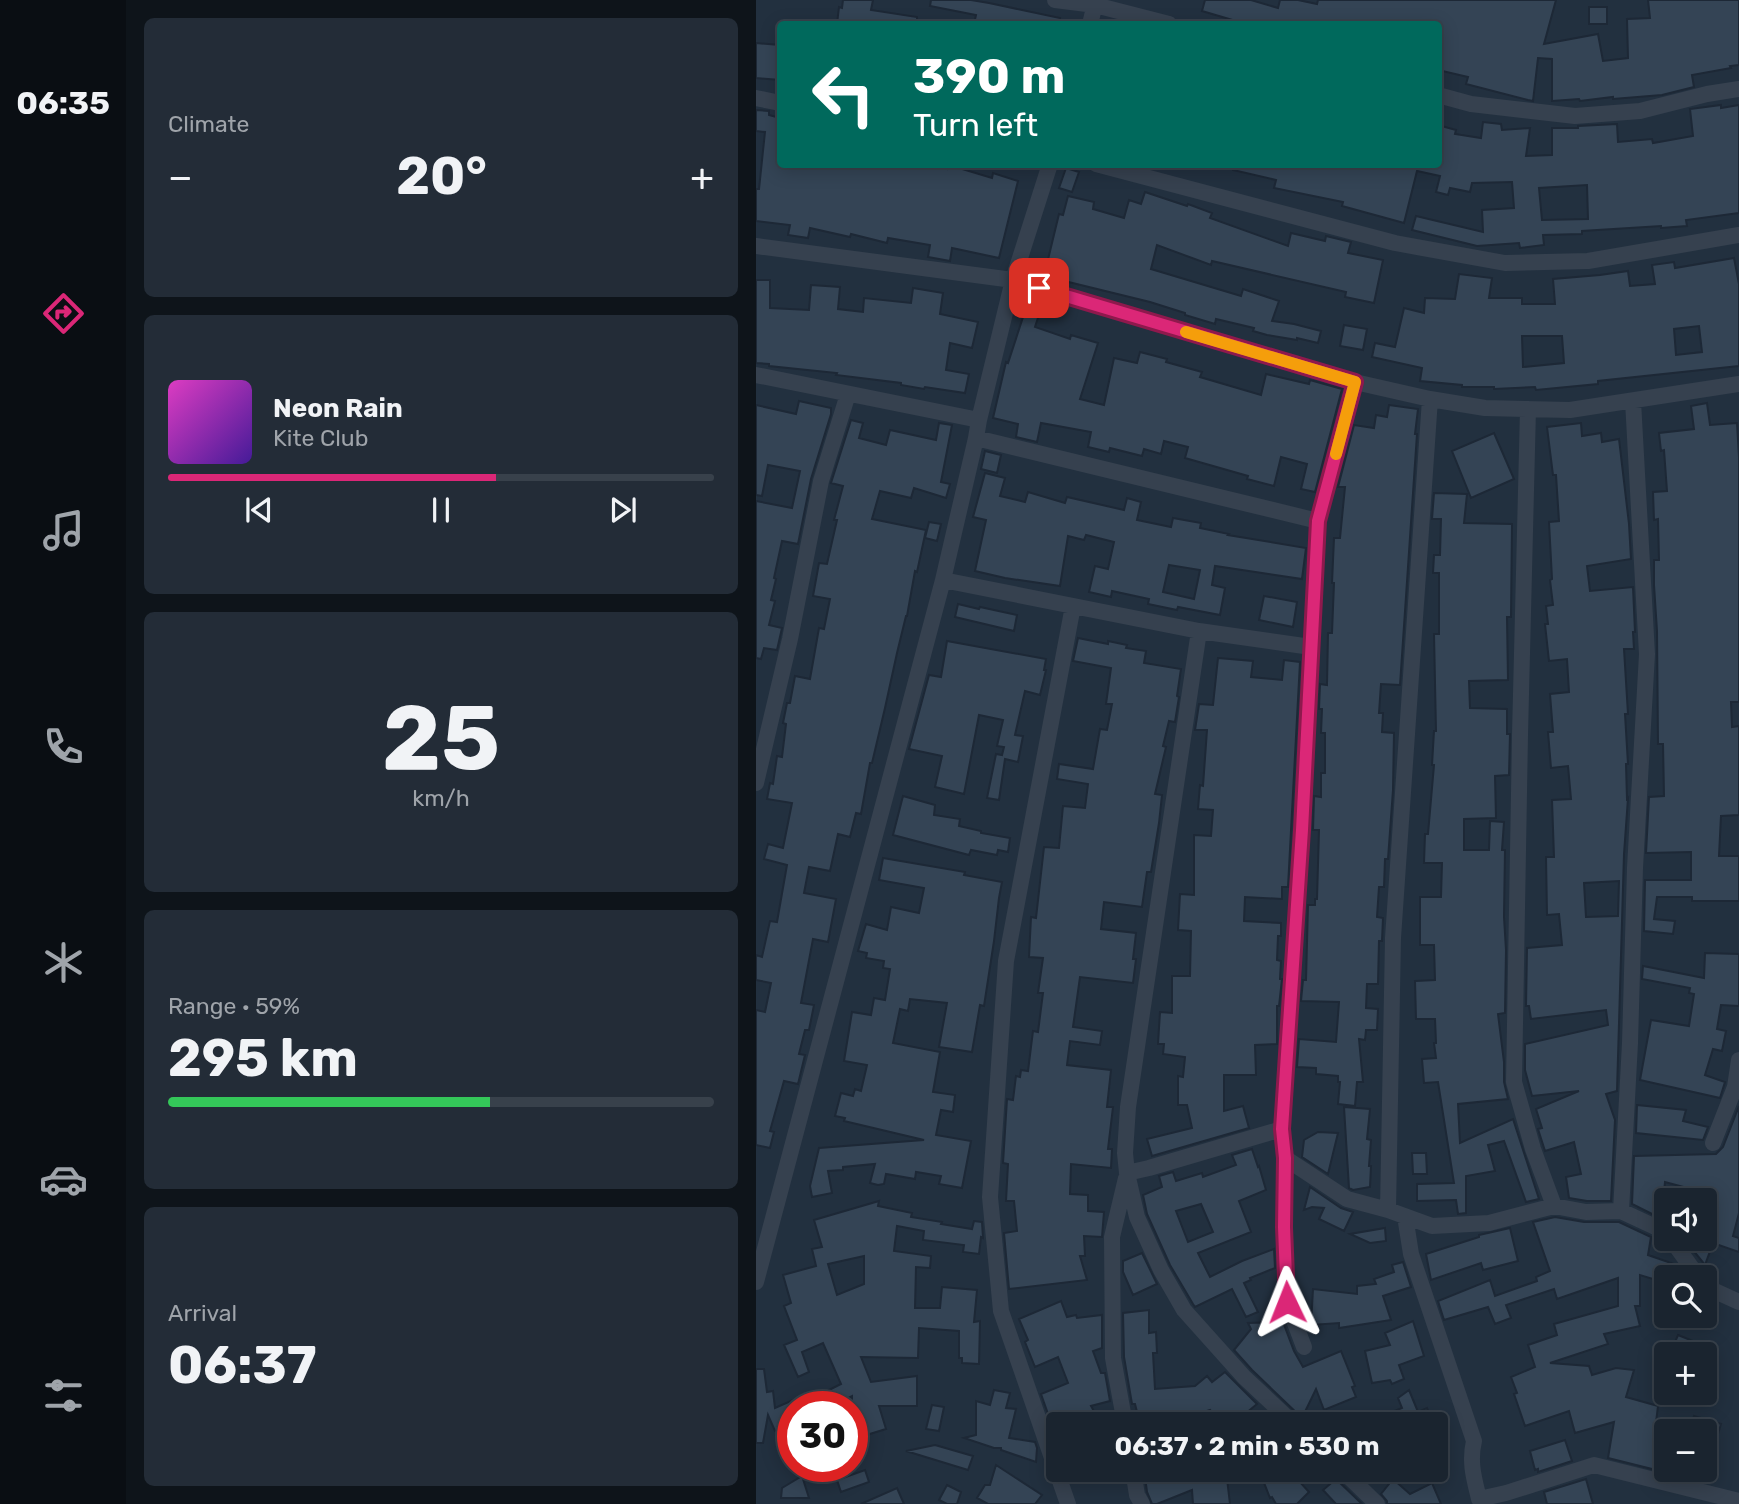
<!DOCTYPE html>
<html lang="en">
<head>
<meta charset="utf-8">
<style>
  :root { --surface:#1a242f; --page:#232c37; --text:#f1f3f6; --muted:#9fa4aa; --line:#38414b; --accent:#db2777 }
  body { margin:0; font-family:Rubik,sans-serif; background:var(--page); color:var(--text); height:100vh; display:flex; flex-direction:column; font-size:26px; white-space:nowrap }
  * { box-sizing:border-box; margin:0 }
  p { font-size:23px; color:var(--muted) }
  .icon { flex:none; width:38px; height:38px; fill:none; stroke:currentColor; stroke-width:2; stroke-linecap:round; stroke-linejoin:round }
  .map { position:relative; flex:1; overflow:hidden }
  .side { display:flex; flex-direction:column; gap:18px; padding:18px; background:#0e141a; width:630px }
  .side>* { flex:none }
  .banner { position:absolute; left:21px; top:21px; width:665px; height:147px; border-radius:7px; box-shadow:0 4px 18px #0003,0 0 0 2px var(--line); background:#00695c; color:#fff; overflow:hidden }
  .controls { position:absolute; left:898px; top:1188px; display:grid; gap:14px }
  .controls a { display:grid; place-items:center; width:63px; height:63px; border-radius:7px; background:var(--surface); box-shadow:0 4px 18px #0003,0 0 0 2px var(--line); font-size:35px }
  .speed { position:absolute; left:21px; top:1391px; display:flex; gap:14px; font-size:35px; font-weight:700; text-align:center }
  .speed>* { display:grid; place-content:center; width:91px; height:91px; border-radius:50%; background:var(--surface); box-shadow:0 4px 18px #0003,0 0 0 2px var(--line); line-height:1 }
  .speed .limit { border:10px solid #d22; background:#fff; color:#111 }
  .pin { position:absolute; display:grid; place-items:center; width:60px; height:60px; color:#fff; margin:-30px; border-radius:14px; box-shadow:0 4px 10px #0006 }
  .me { position:absolute; width:77px; margin:-38px; rotate:358deg; stroke-linejoin:round; filter:drop-shadow(0 0 5px #0008) }
  .turn { display:flex; align-items:center; gap:24px; height:147px; padding:0 21px; font-size:32px }
  .turn .icon { width:91px; height:91px; stroke-width:2.5 }
  .turn b { display:block; font-size:49px; line-height:60px }
  .big { font-size:52px; font-weight:700; line-height:1.1 }
  .side .widget { flex:1; display:flex; flex-direction:column; justify-content:center; gap:10px; min-width:0; padding:0 24px; border-radius:10px; background:var(--page) }
  .side .dial { align-items:center; gap:0 }
  .dial b { font-size:91px; line-height:1 }
  .song { display:flex; align-items:center; gap:21px }
  .cover { width:84px; height:84px; border-radius:10px; background:linear-gradient(135deg,hsl(310 70% 55%),hsl(260 70% 35%)) }
  .played { height:7px; border-radius:4px; background:linear-gradient(90deg,var(--accent) 60%,var(--line) 60%) }
  .keys { display:flex; justify-content:space-around; direction:ltr }
  .heat { display:flex; justify-content:space-between; align-items:center; font-size:38px; direction:ltr }
  .charge { height:10px; border-radius:5px; background:linear-gradient(90deg,#34c759 59%,var(--line) 0) }
  .trip { position:absolute; left:290px; top:1412px; width:402px; height:70px; border-radius:7px; background:var(--surface); box-shadow:0 4px 18px #0003,0 0 0 2px var(--line); font-weight:700; line-height:70px; text-align:center }
  main { display:flex; flex:1; min-height:0 }
  .tabs { display:flex; flex-direction:column; width:126px; justify-content:space-around; align-items:center; background:#0a0e13; color:var(--muted) }
  .tabs .icon { width:49px; height:49px }
  .tabs .active { color:var(--accent) }
  .tabs b { font-size:32px; color:var(--text) }
  .map>svg:first-child { display:block }
  .building { fill:#344455; stroke:#1d2836; stroke-width:2; fill-rule:evenodd }
  .lines { fill:none; stroke-linecap:round; stroke-linejoin:round }
  .minor { stroke:#36414f; stroke-width:16 }
  .route-casing { stroke:#8e194d; stroke-width:18 }
  .route { stroke:#db2777; stroke-width:12 }
  .slow { stroke:#f59e0b; stroke-width:12 }
</style>
</head>
<body>
<main>
<nav class="tabs">
<b>06:35</b>
<svg class="icon active" aria-label="directions" viewBox="0 0 24 24"><path d="M12 3l9 9-9 9-9-9zM9 14v-3h6M13 9l2 2-2 2"/></svg>
<svg class="icon" aria-label="music" viewBox="0 0 24 24"><path d="M9 18V5l10-2v13"/><circle cx="6" cy="18" r="3"/><circle cx="16" cy="16" r="3"/></svg>
<svg class="icon" aria-label="phone" viewBox="0 0 24 24"><path d="M5 4h4l2 5-3 2q2 4 5 5l2-3 5 2v4C11 20 4 13 5 4z"/></svg>
<svg class="icon" aria-label="climate" viewBox="0 0 24 24"><path d="M12 3v18M4 7l16 10M4 17L20 7"/></svg>
<svg class="icon" aria-label="car" viewBox="0 0 24 24"><path d="M5 17H2v-5l4-1 3-4h7l3 4 3 1v5h-3M9 17h6M6 11h13"/><circle cx="7" cy="17" r="2"/><circle cx="17" cy="17" r="2"/></svg>
<svg class="icon" aria-label="filters" viewBox="0 0 24 24"><path d="M4 7h16M4 17h16"/><circle cx="9" cy="7" r="2"/><circle cx="15" cy="17" r="2"/></svg>
</nav>
<section class="side">
<div class="widget"><p>Climate</p>
<div class="heat"><a>−</a><b class="big">20°</b><a>+</a></div>
</div>
<div class="widget">
<div class="song"><i class="cover"></i><div><b>Neon Rain</b><p>Kite Club</p></div></div>
<div class="played"></div>
<div class="keys"><svg class="icon" aria-label="previous" viewBox="0 0 24 24"><path d="M18 5L8 12l10 7zM5 5v14"/></svg><svg class="icon" aria-label="pause" viewBox="0 0 24 24"><path d="M8 5v14M16 5v14"/></svg><svg class="icon" aria-label="next" viewBox="0 0 24 24"><path d="M6 5l10 7-10 7zM19 5v14"/></svg></div>
</div>
<div class="widget dial"><b>25</b><p>km/h</p></div>
<div class="widget"><p>Range · 59%</p><b class="big">295 km</b><div class="charge"></div></div>
<div class="widget"><p>Arrival</p><b class="big">06:37</b></div>
</section>
<div class="map">
<svg width="983" height="1504" viewBox="0 0 983 1504">
  <rect width="100%" height="100%" fill="#22303f"/>
  <path class="building" d="M87 0H117L115 10 161 17V24H81L83 7 86 8Z
    M175 0H215L233 3 304 18 303 24H218L220 15 174 6Z
    M449 0H495L522 8 524 0H542L561 4 562 0H800L788 44 842 34 847 61 872 58 871 19 894 18 892 0H983V65L974 66 975 68 936 75 938 87 906 95 857 99V97L824 101 823 99 796 101V59L782 58 777 101 772 100 710 84 712 77 682 70V24H490L446 11Z
    M833 7H851V24H833Z
    M0 43 24 45V80L0 78Z
    M965 105V108L983 105V213L930 220 931 226 905 228V226L826 231V234L787 235 788 245 764 248 763 243 721 246 656 230 660 216 727 232 726 210 758 208 756 182 716 183 714 192 694 188 692 195 680 192 684 176 661 171 648 223 586 206 587 202 518 188 520 180 477 170V164H682V125L700 130 699 134 725 138 727 122 745 124 746 130 774 128 770 156 796 155V128H822V126L861 124 862 142 896 139 897 143 937 136 934 109ZM831 185 832 219 786 220 783 188Z
    M0 110 13 111V115L24 118V164H174L191 169 193 165 236 178 237 173 262 181 243 258 196 248 194 261 172 257 174 245 132 238 131 243 95 234 94 237 54 228 52 238 32 235 34 225 0 221V189H3L9 132 0 131Z
    M310 168 323 172 316 192 303 188Z
    M389 192 431 206 432 204 456 213 454 218 532 246 535 233 569 241 570 236 595 242 592 253 627 260 618 303 589 297 590 292 456 261 455 265 401 245 395 269 485 296 487 289 523 301 516 321 538 324 565 331 562 343 541 338V340L511 335 497 331 498 328 460 319 459 324 429 315V313L394 302 288 276 303 214 307 215 312 196 338 202 337 209 368 218 373 200 385 204Z
    M978 258 983 284V366L842 381V384L780 390 779 387 738 389V387H706V385L664 381 666 368 616 357 619 343 639 347 648 308 668 313 669 298 699 299 703 274 736 278 733 298H766V304H799L797 279 844 275 872 271 874 286 899 284 896 265 918 262 919 268ZM943 326 946 352 920 355 918 329ZM766 336H806L808 363 767 367Z
    M0 280H14V308L53 310 55 285 84 287 82 309 107 312 108 298 155 303 157 288 187 293 184 314 222 322 216 348 194 343 190 370 213 374 209 393 169 387 168 389 145 385V383L80 375 81 373 13 366V364L0 363Z
    M270 308 284 312 279 327 314 339 315 335 342 343 324 399 348 405 358 358 381 363 384 352 411 359 410 362 446 372 444 377 505 395 510 374 553 384 554 380 586 389 559 492 545 489 551 464 525 457 518 486 491 479 492 476 429 458 432 447 408 441 405 454 388 449 386 456 354 448 353 452 332 447 335 432 285 423 281 442 260 437 262 424 237 418 250 362 252 363Z
    M588 325 611 329 607 350 584 346Z
    M43 401 75 408V414L55 479 42 544 26 541 18 578 20 579 15 600 19 601 13 625 26 628 21 650 8 648 5 659 0 658V501L36 508 44 471 12 465 6 496 0 495V405L40 414Z
    M951 403 954 425 981 423 983 457V702H975L976 727 983 726V815L965 816 963 856H983V901H936V897H901L898 919 919 921 917 934 888 931 889 880H935V852L890 853 893 797 908 796 907 744H902L901 631 898 585V560H903L902 519 898 520 897 492 911 491 908 450 905 451 903 433 938 429 935 406Z
    M633 405 662 409 659 434H661L644 685 625 684 623 713H627L626 732 638 733 637 790 632 859H629L628 887H623L621 917 627 918 626 941H623L622 984H611L610 1008 622 1009 621 1030H610L609 1040 603 1039 607 1082H601L599 1106 582 1104 584 1082H582V1076L560 1074V1068L541 1067 543 1039 580 1042 583 1002 545 1001 547 980H550L552 905H559V899H561L563 830H557L558 796 565 797V773H569V733H565L566 709H563L564 684 571 685 572 633H576L578 583H576L578 538H584L589 487H582L598 425 618 428 620 415 631 417Z
    M95 420 107 423 103 438 130 445 134 430 180 440 183 423 196 425 185 482 194 484 190 498 158 488 155 498 124 491 116 519 170 530 161 572 159 571 151 616H150L141 653 129 708 116 763H114L105 814 100 813 94 837 82 834 74 871 53 867 48 893 80 899 72 942 57 939 45 1003 58 1005 53 1030H49L43 1054 49 1055 42 1084 28 1081 14 1131 18 1132 14 1148 0 1145V1010L9 1012 15 983 0 980V955L6 957 14 921 21 922 31 865 8 859 12 844 27 848 36 803 11 799 14 783 17 784 21 756 26 757 30 724 27 723 31 703H34L39 676 54 679 63 628 68 629 74 599 57 596 63 563 71 564 81 520H78L87 486 75 483Z
    M825 423 826 436 845 433 846 442 863 439 873 524 875 559 831 566 834 591 877 587 879 632H877L878 649H868L872 714H869L872 764H870L871 799 872 798 868 854 861 1091 850 1094 859 1120 855 1201H831L813 1198 810 1177 825 1174 818 1142 789 1151 782 1129 786 1128 780 1109 823 1091 776 1096 769 1070V1044L852 1025 850 1010 775 1019 773 1006H770L771 948 806 945 803 914 791 915 790 857H798L796 800 815 799 812 766 795 768 792 732H797L794 694 813 692 811 659 793 661 789 624H792L790 606 797 605 794 580 796 579 793 522 803 521 800 475H797L791 427ZM863 881 862 916 830 917 828 883Z
    M738 433 758 479 715 498 696 451Z
    M229 451 245 455 241 473 225 469Z
    M229 473 249 478 244 496 269 502 272 492 309 503 311 497 368 510 371 498 385 502 381 520 415 527 417 518 445 523 444 528 473 534 472 535 550 548 546 579 459 566 456 585 469 588 464 615 422 607 421 610 392 604 393 599 356 591 355 597 333 592 339 566 352 569 358 542 330 535 328 540 312 536 304 586 249 578 219 571 230 520 217 517ZM413 565 444 570 438 599 407 592Z
    M678 493 711 494 708 523 756 524 755 617H751L752 680 713 681 714 708 751 709V734H754L753 775 739 776 740 818 708 819V850H733L734 821 748 822 746 850H749L748 917 750 950 749 1013 742 1014 748 1062V1082L752 1099 702 1104 704 1143 757 1119 783 1199 770 1202 748 1141 732 1145 739 1171 710 1176V1213L702 1214 700 1200 661 1201V1184L698 1183 682 1082 668 1083 666 1059 680 1058 678 1043H680L679 1019H660L659 981 679 980 678 945H664V897H685L686 863H668L669 834H672L678 765H676L678 731H680L678 634H683V573H677L678 555H684L685 519H676Z
    M173 522 185 524 181 541 169 538Z
    M508 596 541 602 537 627 503 620Z
    M202 604 223 609 224 607 261 615 258 631 199 617Z
    M322 638 352 644V641L371 645 370 648 390 651 388 663 425 669 421 696 423 697 419 722 413 721 407 746 410 747 399 794 406 795 403 823 395 872H391L386 907 348 902 345 929 380 933 377 959H380L377 983 324 977 317 1027 346 1031 344 1045 314 1041 311 1065 355 1070 351 1107H357L352 1149H356L355 1168 315 1164 314 1194 332 1195V1211L348 1212 346 1237 328 1236 329 1256H324L331 1280 253 1289 248 1233 261 1231 258 1201H250L252 1164 247 1163 251 1099 257 1100 260 1076 264 1077 265 1070 272 1071 277 1031 282 1032 287 993H282L287 958 273 957 275 917 280 918 288 847 303 848 307 806 329 808 332 784 301 779 303 764 337 769 344 729 351 730 356 704H350L355 668 317 661Z
    M191 641 290 659 288 670H290L284 695 269 691 259 735 267 736 262 762 249 759 243 800 231 798 240 754 246 755 248 747 241 746 247 720 223 715 208 794 179 787 186 756 153 749 173 675 185 677Z
    M462 658 497 661 495 677 526 680 528 660 544 662 532 887H526V899L489 897 488 921 525 923V936H522L521 960 525 961 524 979H526L523 1006H521V1044L499 1045 500 1075H468V1111L487 1106 493 1128 396 1156 391 1139 436 1128 431 1105H422V1076L427 1077 429 1057 407 1054 408 1044H402L404 1012 416 1013V976H434L435 931 422 930 424 894 438 895V835L455 836 457 810 442 809 444 785 447 786 451 730H439L443 704 457 705Z
    M147 796 179 805 178 815 204 819 203 826 225 831V833L254 838 252 852 242 850 241 855 215 850 213 855 137 835Z
    M127 858 209 872 208 875 246 882 243 898 238 941 228 1006 224 1005 216 1052 183 1047 191 1003 154 999 152 1011 144 1009 137 1043 184 1052 177 1092 199 1095 197 1112 185 1110 180 1135 215 1141 206 1188 183 1184 185 1176 160 1172 159 1179 130 1174 128 1184 122 1185 114 1183 119 1164 87 1167V1170L72 1171 76 1193 56 1197 54 1186 63 1148 168 1140 88 1121 89 1118 79 1116 85 1093 97 1096 99 1089 105 1091 111 1065 88 1061 96 1012 115 1015 118 998 129 1000 134 969 127 968 128 961 110 958 111 953 102 951 110 924 131 930 135 907 163 913 168 888 123 880Z
    M949 953 983 954V1006L965 1005 961 1029 970 1031 966 1051 957 1049 949 1075 969 1082 964 1098 884 1080 895 1020 933 1026 938 994 933 993 934 988 886 979 887 966 948 978Z
    M881 1105 930 1110 927 1121 952 1127 947 1140 880 1133Z
    M983 1106V1213L977 1236 983 1238V1252L957 1243 949 1265 928 1239H948L950 1193 909 1182 906 1214 901 1208 900 1216 876 1204 878 1156 960 1154 967 1147Z
    M588 1107 614 1109 611 1139 615 1140 613 1166H615L614 1187 597 1190 593 1188Z
    M562 1132 582 1133 572 1174 546 1157 548 1140Z
    M496 1149 502 1167 503 1166 510 1190 483 1201 495 1232 442 1253 454 1277 486 1261 518 1249 519 1268 494 1278 495 1280 488 1283 502 1312 490 1317 476 1289 439 1307 437 1304 414 1265 391 1214 387 1195 406 1187 403 1176 417 1172 420 1181 446 1173 447 1177 480 1165 476 1155ZM445 1204 457 1232 432 1242 420 1211Z
    M656 1153H670L671 1174H657Z
    M554 1187 585 1208 597 1212 588 1231 563 1219 568 1208 556 1207 548 1210Z
    M123 1201 122 1206 156 1213 155 1217 186 1222 185 1224 216 1229 218 1221 226 1222 227 1238 225 1237 223 1254 207 1252 208 1245 167 1240 168 1231 141 1226 138 1251 175 1256 174 1268 160 1267 159 1308H184L186 1287 221 1290 218 1322 224 1321 223 1364 206 1363V1358H203V1331L163 1328 162 1358 105 1357 115 1382 161 1376V1406H123L130 1429 104 1437 103 1433 96 1437V1396L74 1407H39L85 1384 67 1343 46 1352 53 1372 42 1377 28 1345 41 1340 28 1306 35 1303 27 1275 60 1266 56 1249 66 1247 58 1220ZM108 1256V1284L81 1295 72 1264Z
    M799 1217 828 1222H863L895 1237 892 1255 921 1265 924 1270 921 1278H910V1283L884 1275V1306H879L884 1326 848 1334 852 1344 794 1363 833 1366 836 1375 860 1368 878 1370 870 1397 902 1406 897 1447 900 1441 910 1445V1467L908 1472 852 1458 858 1422 819 1433 813 1411 769 1426 758 1394 761 1393 755 1377 779 1367 772 1345 801 1335 798 1324 862 1306V1278L801 1299 798 1289 750 1305 755 1318 739 1324 732 1307 688 1320 682 1301 734 1280 739 1296 781 1281 780 1277 794 1271 777 1222Z
    M629 1228 630 1241 614 1243 594 1234Z
    M754 1228 762 1261 727 1270 725 1263 675 1280 670 1254 723 1237V1235Z
    M386 1253 401 1284 377 1295 367 1272V1261Z
    M647 1262 655 1287 627 1296 635 1320 583 1328V1323L555 1325 557 1289 601 1294V1286L620 1284 618 1279 638 1272 636 1265Z
    M305 1301 311 1317 320 1315 321 1318 346 1315V1348L337 1351 345 1373H349L354 1401 335 1406 345 1424H303V1445L285 1394 312 1383 302 1357 279 1367 269 1342 272 1340 263 1319Z
    M393 1310V1333L400 1332 401 1353H397L399 1389 439 1386 451 1376 456 1382 469 1372 501 1404 477 1424H467L454 1410 433 1417 434 1424H384L379 1404H376L368 1357 367 1313Z
    M657 1321 668 1356 643 1365 648 1379 636 1384 634 1380 616 1383 609 1351 634 1345 629 1333Z
    M527 1322 538 1351 547 1367 585 1351 599 1386 596 1387 600 1397 568 1410 560 1389 546 1418 496 1370 478 1350 495 1329 492 1323Z
    M922 1335 937 1341 935 1345 952 1354H914Z
    M0 1369H8L11 1392 17 1391 19 1408 37 1400V1420L21 1427V1430L19 1431 12 1415 7 1443H0Z
    M238 1390 254 1393 250 1408 260 1409 253 1438 279 1442 281 1448 280 1462 245 1450V1448H238L208 1438 220 1435V1401L234 1405Z
    M653 1390 662 1412 671 1408 676 1420 667 1424H607L646 1408 642 1398Z
    M176 1405 188 1407 183 1431 170 1429Z
    M938 1416 965 1424 961 1437 948 1434V1432L934 1429Z
    M809 1440 816 1461 782 1472V1469L779 1470 774 1451Z
    M179 1445 217 1456 212 1470 150 1451Z
    M240 1465 286 1495 279 1504H232L221 1498 229 1485H234Z
    M109 1470 113 1482 85 1492 81 1480Z
    M388 1470H470L474 1504H437L436 1490 401 1504H396L391 1492Z
    M532 1470H553L543 1481 553 1492 541 1504H520L516 1497 514 1498 507 1480Z
    M46 1476 53 1498H25L26 1488Z
    M580 1479 606 1504H580L567 1490Z
    M637 1479 654 1494 676 1483 685 1504H631V1501L625 1494Z
    M830 1479 837 1504H791L788 1492Z
    M191 1485 205 1492 201 1504H191L183 1500Z
    M141 1488 148 1504H105Z"/>
  <g class="lines">
    <path class="minor" d="M299 0 339 5 413 24
      M334 24 340 0
      M682 95 715 104 819 116 884 111 951 94 983 89
      M0 98 24 103
      M340 164 639 243 749 263 832 261 983 235
      M0 246 257 280 599 382 674 399 729 408 814 410 983 384
      M0 375 223 420
      M772 409 764 735 758 1082 777 1149 798 1206
      M220 438 562 521
      M187 580 443 631 555 647
      M443 631 372 1107 369 1153 371 1173 393 1168 526 1129 529 1158 591 1199 632 1210 676 1226 733 1223 798 1206 830 1212 865 1211 910 1232
      M0 783 34 639 65 481 92 394
      M526 1129 546 830 562 521 599 382
      M957 1143 979 1087 983 1060
      M529 1158 528 1227 531 1302 548 1347
      M371 1173 381 1217 405 1270 428 1310 488 1377 538 1424
      M632 1210 637 938 674 399
      M865 1211 874 1043 879 868 891 654 877 401
      M649 1216 655 1254 718 1441C713 1462 718 1478 723 1499L750 1493 838 1465 983 1501
      M915 1239 943 1278
      M0 1282 187 580 220 438 223 420 257 280 294 164
      M948 1286 983 1302
      M369 1424 357 1358 356 1237 370 1178
      M377 1470 381 1495 386 1504
      M586 1470 621 1504
      M312 1504 245 1311 234 1197 250 961 317 606"/>
  </g>
  <g class="lines">
    <g class="route-casing">
      <path id="route" d="M283 288 599 382 562 521 546 830 526 1129 529 1158 528 1227 531 1302"/>
    </g>
    <use href="#route" class="route"/>
    <path class="slow" d="M430 332 599 382 580 454"/>
  </g>
</svg>
<div class="controls">
<a><svg class="icon" aria-label="sound" viewBox="0 0 24 24"><path d="M4 9h4l5-4v14l-5-4H4zM17 9q2 3 0 6"/></svg></a>
<a><svg class="icon" aria-label="search" viewBox="0 0 24 24"><circle cx="10" cy="10" r="6"/><path d="M15 15l6 6"/></svg></a>
<a>+</a>
<a>−</a>
</div>
<div class="speed"><div class="limit">30</div></div>
<div class="pin" style="left:283px;top:288px;background:#d93025"><svg class="icon" aria-label="arrive" viewBox="0 0 24 24"><path d="M6 21V4h12l-3 4 3 4H6"/></svg></div>
<svg class="me" style="left:531px;top:1302px" viewBox="-20 -20 40 40"><path d="M0-17L14 15 0 8-14 15z" fill="#db2777" stroke="#fff" stroke-width="4"/></svg>
<div class="trip">06:37 · 2 min · 530 m</div>
<div class="banner">
<div class="turn"><svg class="icon" aria-label="left" viewBox="0 0 24 24"><path d="M17 20v-9H6M10 6l-5 5 5 5"/></svg><div><b>390 m</b>Turn left</div></div>
</div>
</div>
</main>
</body>
</html>
